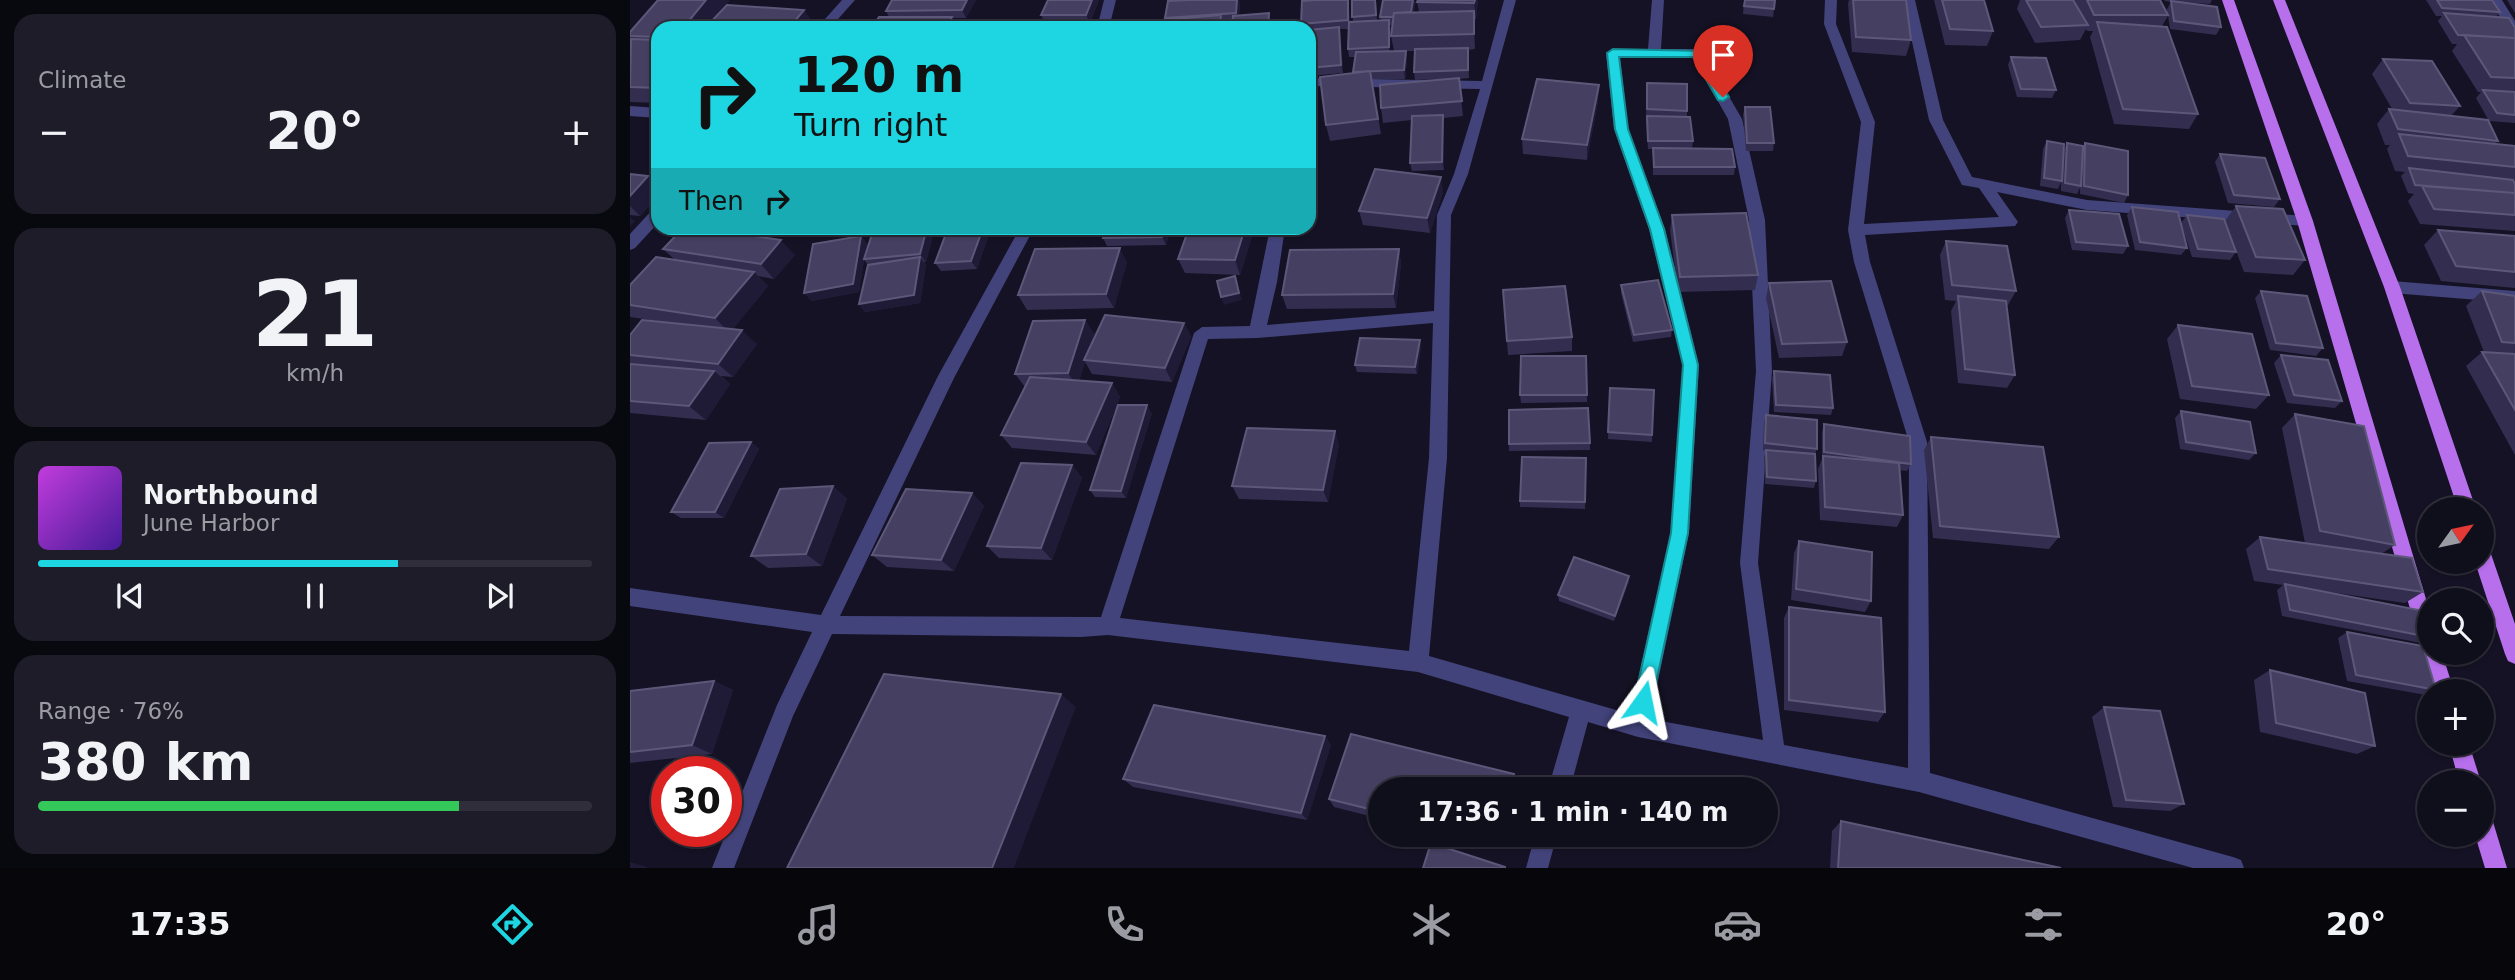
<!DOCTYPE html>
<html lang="en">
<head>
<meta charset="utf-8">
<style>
  :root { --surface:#0f0e1b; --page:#1d1c28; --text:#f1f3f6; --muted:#9b9ca3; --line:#2f2e3a; --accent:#1ed6e1 }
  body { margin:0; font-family:"DejaVu Sans",sans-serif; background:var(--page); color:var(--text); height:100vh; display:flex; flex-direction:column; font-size:26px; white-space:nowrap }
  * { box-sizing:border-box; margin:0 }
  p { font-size:23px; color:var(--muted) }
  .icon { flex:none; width:38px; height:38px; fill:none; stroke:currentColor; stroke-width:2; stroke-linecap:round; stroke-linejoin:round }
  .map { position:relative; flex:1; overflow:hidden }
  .side { display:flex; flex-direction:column; gap:14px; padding:14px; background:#08080f; width:630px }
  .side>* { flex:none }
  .hud { position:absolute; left:21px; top:21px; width:665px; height:214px; border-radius:21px; box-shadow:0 2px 5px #0004,0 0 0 2px var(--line); background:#1ed6e1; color:#111; overflow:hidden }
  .needle { width:46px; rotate:57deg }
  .tools { position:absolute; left:1787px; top:497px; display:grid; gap:14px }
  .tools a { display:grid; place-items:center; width:77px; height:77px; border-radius:50%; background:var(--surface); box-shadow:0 2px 5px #0004,0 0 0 2px var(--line); font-size:35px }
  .speed { position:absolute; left:21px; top:756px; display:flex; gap:14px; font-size:35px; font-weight:700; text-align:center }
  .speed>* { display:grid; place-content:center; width:91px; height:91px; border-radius:50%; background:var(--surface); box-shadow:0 2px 5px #0004,0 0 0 2px var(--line); line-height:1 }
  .speed .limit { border:10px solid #d22; background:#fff; color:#111 }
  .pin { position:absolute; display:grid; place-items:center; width:60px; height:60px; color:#fff; margin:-72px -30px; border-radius:50% 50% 50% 0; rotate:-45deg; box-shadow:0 0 7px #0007 }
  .pin .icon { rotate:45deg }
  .me { position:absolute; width:77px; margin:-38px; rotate:12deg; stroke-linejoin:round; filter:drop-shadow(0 0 5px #0008) }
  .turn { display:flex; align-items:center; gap:24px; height:147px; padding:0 28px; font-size:32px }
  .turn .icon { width:91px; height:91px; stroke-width:2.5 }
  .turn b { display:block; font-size:49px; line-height:60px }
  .then { display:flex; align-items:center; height:66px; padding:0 28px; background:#0003; gap:14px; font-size:26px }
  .big { font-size:52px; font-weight:700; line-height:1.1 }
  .side .card { flex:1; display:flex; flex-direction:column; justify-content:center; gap:10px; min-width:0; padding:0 24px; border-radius:21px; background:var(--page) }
  .side .dial { align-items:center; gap:0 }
  .dial b { font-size:91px; line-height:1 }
  .song { display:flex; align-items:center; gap:21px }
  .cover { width:84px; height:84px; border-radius:10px; background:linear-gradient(135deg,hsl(290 70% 55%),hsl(260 70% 35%)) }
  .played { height:7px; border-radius:4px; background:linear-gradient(90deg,var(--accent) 65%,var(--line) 65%) }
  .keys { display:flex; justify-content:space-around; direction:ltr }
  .heat { display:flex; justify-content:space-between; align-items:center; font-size:38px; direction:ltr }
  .charge { height:10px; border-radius:5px; background:linear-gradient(90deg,#34c759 76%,var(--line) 0) }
  .trip { position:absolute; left:738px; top:777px; width:410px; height:70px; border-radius:35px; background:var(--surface); box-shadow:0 2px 5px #0004,0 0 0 2px var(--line); font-weight:700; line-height:70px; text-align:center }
  .dock { display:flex; height:112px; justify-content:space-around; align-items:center; background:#06060b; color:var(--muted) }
  .dock .icon { width:49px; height:49px }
  .dock .selected { color:var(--accent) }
  .dock b { font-size:32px; color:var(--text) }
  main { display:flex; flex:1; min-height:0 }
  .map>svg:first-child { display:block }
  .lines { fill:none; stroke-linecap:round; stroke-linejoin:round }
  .minor { fill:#43437c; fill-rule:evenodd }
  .major { fill:#b76fec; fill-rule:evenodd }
  .wall { fill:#332d4f }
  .shaded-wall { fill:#1f1a36 }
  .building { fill:#453f61; stroke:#5d5879; stroke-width:2 }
  .route { fill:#1ed6e1; stroke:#148b92; stroke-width:2 }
</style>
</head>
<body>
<main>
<section class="side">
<div class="card"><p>Climate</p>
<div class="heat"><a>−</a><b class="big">20°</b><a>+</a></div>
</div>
<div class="card dial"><b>21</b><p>km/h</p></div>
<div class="card">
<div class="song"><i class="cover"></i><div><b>Northbound</b><p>June Harbor</p></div></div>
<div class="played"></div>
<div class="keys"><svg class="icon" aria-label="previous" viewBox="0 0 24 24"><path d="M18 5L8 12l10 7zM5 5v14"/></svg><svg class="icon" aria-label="pause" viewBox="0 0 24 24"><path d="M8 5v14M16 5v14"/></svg><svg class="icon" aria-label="next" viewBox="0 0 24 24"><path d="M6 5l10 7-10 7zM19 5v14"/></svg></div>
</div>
<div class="card"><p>Range · 76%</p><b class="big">380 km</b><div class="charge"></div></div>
</section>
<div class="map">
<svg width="1885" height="868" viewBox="0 0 1885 868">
  <rect width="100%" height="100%" fill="#141224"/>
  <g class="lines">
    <path class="minor" d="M212 0H225L200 28H187Z
      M474 0H486L479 28H467Z
      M874 0H886L838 174 821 215 817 458 799 656 1000 714 1041 533 1053 365 1019 229 984 129 976 53 983 49H1018L1022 0H1034L1031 49H1067L1074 53 1112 119 1135 220 1142 371 1128 563 1154 745 1278 768 1279 442 1224 262 1218 230 1231 122 1194 24 1195 0H1207L1206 24 1245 122 1234 224 1369 217 1349 188 1332 185 1299 120 1273 0H1285L1313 120 1342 177 1457 200 1675 216 1683 221 1675 226 1457 210 1367 192 1388 222 1385 226 1235 235 1240 262 1297 442 1300 773 1603 857 1611 860 1614 868H1563L1289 792 1008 737 958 722 940 789H918L939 717 788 672 478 635 451 637 202 634 163 716 104 868H82L147 705 182 632 0 606V588L191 615 308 376 390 228H404L324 378 210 616 471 617 564 333 572 327 620 326 640 228H655L647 282 637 325 804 311 807 215 824 174 850 89 679 86V78L852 81ZM990 57H1063L1098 119 1119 220 1126 371 1110 563 1133 740 1020 719 1059 533 1069 365 1035 229 998 129ZM803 323 799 458 779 651 490 618 578 339 627 338Z
      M1860 0H1872L1885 21V35L1880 34Z
      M0 106 28 108V118L0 116Z
      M28 208V223L5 248 0 250V234L23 209Z
      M1762 281 1885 291V303L1762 293 1754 287Z
      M905 835H927L918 868H896Z"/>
    <path class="major" d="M1592 0H1604L1683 221 1799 609V653H1812L1824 691H1804L1667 221Z
      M1643 0H1655L1770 287 1846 509H1828L1754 287Z
      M1852 546 1859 548 1861 554 1885 624V664L1878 661 1875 654 1845 562H1852Z
      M1819 744H1839L1851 782H1829Z
      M1852 809 1860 812 1877 868H1855L1845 835H1852Z"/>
  </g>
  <path class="wall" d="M76 0H98L99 1 90 13 174 10 185 26 183 28H28V103L0 102V32Z
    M346 0 336 18H323L327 25 259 17 256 11Z
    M469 0 460 23 415 24 411 15Z
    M538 0H609L610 5 609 16 602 22H593L595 28 536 20 535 18Z
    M718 0 720 22H723L722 0H746L747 21H751L750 17 753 0H785L784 12H789L787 2 848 0 846 19H845V49L838 50 839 78 829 79 833 116 814 118V170L782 171 780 163 782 120 753 123 751 108 817 79 785 80 784 72 785 51H764L761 36 762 25H760V52L776 51 777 60 775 79H742L751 134 700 141 696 125 723 73 725 57H719L718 49 719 29H710L713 73 679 76V28H672L671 24Z
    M1114 0H1145L1143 17 1113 14Z
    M1219 0H1276L1281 40 1276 56 1222 52 1218 4Z
    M1304 0H1354L1363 31 1357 46 1315 45Z
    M1390 0H1530L1537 14V9L1541 2 1535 1 1534 0H1582L1580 4 1551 2 1591 27 1586 35 1540 29 1538 16 1532 26 1568 114 1559 129 1484 124 1460 37 1463 31H1457L1456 29 1450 40 1405 43 1387 9Z
    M1796 0H1862L1870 12 1866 17 1885 28V123L1859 121 1846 98 1851 92H1848L1822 51 1827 44H1822L1808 21 1812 16H1806Z
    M1877 0H1885V13Z
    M1381 57 1426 90 1422 98 1387 97 1378 65Z
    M1753 59 1830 106 1821 116 1868 141 1865 144 1885 167V180L1884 181 1885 184V231L1790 224 1778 201 1784 194 1778 193 1771 176 1775 172 1765 171 1757 149 1760 145H1755L1747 124 1759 109H1762L1742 74Z
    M1017 83 1057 111V117L1063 141 1062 149 1105 167 1104 175H1023V149H1018L1016 117Z
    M968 101 957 160 893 154 892 139Z
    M1115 107 1144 143 1143 151H1116L1113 115Z
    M1417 141 1434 150 1437 143 1453 146 1455 143 1498 195 1494 203 1450 194V188L1447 194 1431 191V182L1428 189 1410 186 1413 149Z
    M1590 154 1650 199 1644 207 1598 203 1585 162Z
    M0 174 28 186V196L10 216 0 215Z
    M813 192 800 233 733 225 729 211Z
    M1606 206 1675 260 1663 275 1614 272 1599 232 1606 252 1600 260 1562 257 1551 223 1557 215 1595 221Z
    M1502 207 1557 248 1551 255 1505 250 1497 215Z
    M1439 210 1498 246 1493 254 1442 250 1435 218Z
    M1042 215 1128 275 1125 290 1048 292 1040 230Z
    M135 228 128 236 165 255 144 279 128 276 138 286 103 329 127 344 103 377 91 376 100 384 76 420 0 413V355L34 322 0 317V285L44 259 33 249Z
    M244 228H305L296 262H294L296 265 290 303 235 312 229 304 238 265 234 260 229 292 181 301 231 236 237 244 235 255Z
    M318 228H361L347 269 311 271 305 263Z
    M476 228H541L536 245 477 246 473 238Z
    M624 230 610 275 555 273 548 259Z
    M1808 230 1885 236V288L1811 281 1794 245Z
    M1316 241 1386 291 1378 305H1376L1385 375 1377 388 1328 383 1321 311 1326 301 1315 300 1310 255Z
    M769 249 771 264 766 308 657 309 652 295Z
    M497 262 484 308 397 310 388 295Z
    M1139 283 1217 342 1212 356 1149 358 1136 298Z
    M991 285 1042 330 1041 337 1003 342 991 293Z
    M873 290 942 337V351L878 355Z
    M1631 291 1693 348 1686 356 1640 350 1625 298Z
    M1852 291 1885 296V455L1836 366 1852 352H1854L1836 306Z
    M455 320 464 334 459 349 554 323 561 337 542 382 462 374 455 362 449 381 482 383 490 397 466 455 382 448 371 435 395 387 385 374Z
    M1548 325 1639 395 1626 409 1550 399 1537 339Z
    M791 347 787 374 727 372 725 365Z
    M1651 355 1712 401 1705 408 1657 403 1644 363Z
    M956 356 957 402 891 403 890 395Z
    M1144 371 1203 408 1201 415 1144 412 1142 379Z
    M980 388 1022 435V442L978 439Z
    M1551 411 1626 453 1619 460 1550 449 1545 418Z
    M522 413 496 498 465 497 460 490Z
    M1665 414 1765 545 1751 554 1793 592 1775 603 1686 590 1799 631V638L1791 643 1652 616 1647 590 1653 585 1624 581 1616 549 1630 537 1675 543 1652 428Z
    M1136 415 1187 449 1185 455 1186 481 1184 488 1135 484 1134 457 1136 451 1133 450 1134 422Z
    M1194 424 1281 464 1277 471 1269 470 1273 515 1267 527 1190 520 1188 469 1192 459V432Z
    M1301 437 1429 537 1419 549 1303 538 1294 450Z
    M121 442 129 449 94 518H51L41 512Z
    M960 443V450L879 451V444Z
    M709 444 698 502 609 499 602 486Z
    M956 458 955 509 890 507V501Z
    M442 465 452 478 422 560 369 558 357 546Z
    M203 486 217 499 192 566 138 568 121 556Z
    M342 493 354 506 324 571 257 567 242 555Z
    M1169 541 1241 601 1235 612 1161 600 1164 553Z
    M999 582 984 621 929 601 928 595Z
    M1159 607 1255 712 1248 722 1154 710V618Z
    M1717 632 1806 690 1799 691V694L1796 695 1717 681 1708 638Z
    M1640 670 1745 746 1727 754 1630 732 1624 680Z
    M84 681 103 690 82 754 0 763V691Z
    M1474 707 1554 804 1540 811 1483 807 1462 717Z
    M721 734 884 774 885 782 884 789H751V819L704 807 699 799Z
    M695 736 701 745 677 820 503 787 493 779Z
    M1211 821 1431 868H1200L1202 831Z
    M814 835H872L869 849Z"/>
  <path class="shaded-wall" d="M76 0H98L99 1 77 28H53Z
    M337 0H346L336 18 332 10Z
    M462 0H469L460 23 456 15Z
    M607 0H609L610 5 608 21 606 13Z
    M718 0 719 6 720 29 718 20Z
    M783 0H785L782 25 781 17Z
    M845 0H848L846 19 844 3Z
    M174 10 185 26 183 28H159Z
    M844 11 845 26V49L844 34Z
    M639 13 643 28H638Z
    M591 15 595 28H590Z
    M322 17 327 25 325 28H316Z
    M759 20 761 28 760 55 759 47Z
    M709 27 711 35 713 73 711 65Z
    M776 51 777 60 775 79 774 70Z
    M969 85 968 101 957 160V145Z
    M813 115 814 123V170L812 162Z
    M18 176 28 186V196L10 216 0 206V196Z
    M811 177 813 192 800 233 797 218Z
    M0 217 5 221 0 226Z
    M122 228H135L123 242 116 234Z
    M297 228H305L296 262 290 254Z
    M353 228H361L347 269 341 261Z
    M535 228H541L536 245 532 237Z
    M615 228H623L624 230 610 275 605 260Z
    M231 236 237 244 229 292 181 301 174 293Z
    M151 240 165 255 144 279 131 264Z
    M490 248 497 262 484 308 476 294Z
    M769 249 771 264 766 308 763 294Z
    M290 257 296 265 290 303 235 312 229 304Z
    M124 272 138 286 100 333 85 318Z
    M605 276 612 300 594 305 591 297Z
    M455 320 464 334 455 360H454L455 362 447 387 438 373Z
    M554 323 561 337 542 382 535 368Z
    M112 330 127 344 103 377 88 364Z
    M790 340 791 347 787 374 785 367Z
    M84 371 100 384 76 420 59 406Z
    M482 383 490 397 466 455 456 442Z
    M517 405 522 413 496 498 491 491Z
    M705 431 709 444 698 502 693 490Z
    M121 442 129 449 94 518 85 512Z
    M442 465 452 478 422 560 411 548Z
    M203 486 217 499 192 566 176 554Z
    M342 493 354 506 324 571 311 560Z
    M999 576V582L984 621 985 616Z
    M84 681 103 690 82 754 62 745Z
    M431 694 446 707 384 868H362Z
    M695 736 701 745 677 820 671 813Z
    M884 774 885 782 884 789H880Z
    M869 835H872L869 849 867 842Z
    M0 862 17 867 16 868H0Z"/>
  <path class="building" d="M28 0H76L53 28H28V37L0 36V32Z
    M262 0H337L332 10 256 11Z
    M418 0H462L456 15H411Z
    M560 0H607L606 13 535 18 538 1Z
    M685 0H718V20L671 24 672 1Z
    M722 0H745L746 15 722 17Z
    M753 0H783L781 12 764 13 763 17H750Z
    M788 0H845L844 3 787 2Z
    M1115 0H1145L1144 9 1114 6Z
    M1223 0H1276L1281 40 1226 37Z
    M1312 0H1354L1363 31 1320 29Z
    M1396 0H1443L1458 25 1411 27Z
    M1457 0H1530L1538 15H1464Z
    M1807 0H1862L1870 12 1812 8Z
    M1541 1 1587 7 1591 27 1544 21Z
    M97 5 174 10 159 28H75Z
    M844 11V34L761 36 764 13Z
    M639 13 638 28H602L603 16Z
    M1814 13 1879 18 1885 28V38L1828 35Z
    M591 15 590 28H530L531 20Z
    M249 17H322L316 28H242Z
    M759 20V47L718 49 719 22Z
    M1467 22 1537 27 1568 114 1493 109Z
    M709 27 711 65 679 68V30Z
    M1834 35 1885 38V78L1861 77Z
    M1 39 28 40V88L0 87Z
    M838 48V70L784 72 785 49Z
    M776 51 774 70 723 72 726 52Z
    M1381 57 1416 58 1426 90 1391 89Z
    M1753 59 1802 61 1830 106 1780 103Z
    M740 71 748 119 696 125 690 77Z
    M829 78 832 101 751 108 750 85Z
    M907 79 969 85 957 145 892 139Z
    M1017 83 1057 84V111L1017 109Z
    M1853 90 1885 92V115L1867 113Z
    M1115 107H1140L1144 143H1117Z
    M1759 109 1858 120 1868 141 1768 129Z
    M813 115 812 162 780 163 782 116Z
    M1017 116 1060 117 1063 141H1018Z
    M1769 134 1885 146V167L1778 156Z
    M1417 141 1434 144 1432 181 1414 178Z
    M1437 143 1453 146 1451 186 1435 183Z
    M1455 143 1498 151V195L1454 186Z
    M1023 148 1102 149 1105 167H1024Z
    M1590 154 1635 158 1650 199 1604 195Z
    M1779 168 1883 180 1885 184V193L1785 185Z
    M745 169 811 177 797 218 729 211Z
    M0 174 18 176 0 196Z
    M1792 186 1885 193V215L1804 209Z
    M1606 206 1653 209 1675 260 1626 257Z
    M1502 207 1548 212 1557 248 1510 242Z
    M1439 210 1489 214 1498 246 1446 242Z
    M1116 213 1128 275 1050 277 1042 215Z
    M1557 215 1594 219 1606 252 1568 249Z
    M53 228H71L151 240 131 264 33 249Z
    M71 228H122L116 234Z
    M244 228H297L290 254 234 259Z
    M318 228H353L341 261 305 263Z
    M476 228H535L532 237 473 238Z
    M559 228H615L605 260 548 259Z
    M1808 230 1885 236V272L1826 266Z
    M231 236 223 284 174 293 183 244Z
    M1316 241 1377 246 1386 291 1322 285Z
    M490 248 476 294 388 295 405 249Z
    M769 249 763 294 652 295 660 250Z
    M26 257 124 272 85 318 0 305V285Z
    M290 257 284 295 229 304 238 265Z
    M605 276 609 293 591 297 587 281Z
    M1028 280 1042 330 1004 335 991 285Z
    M1201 281 1217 342 1152 344 1139 283Z
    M935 286 942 337 877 341 873 290Z
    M1631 291 1677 296 1693 348 1646 343Z
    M1852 291 1885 296V343L1872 342Z
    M1328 296 1376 301 1385 375 1335 369Z
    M475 315 554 323 535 368 454 360Z
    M12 320 112 330 88 364 0 355V335Z
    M455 320 438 373 385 374 403 321Z
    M1548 325 1622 334 1639 395 1562 386Z
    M730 338 790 340 785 367 725 365Z
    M1852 352 1885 354V410Z
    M1651 355 1698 360 1712 401 1664 395Z
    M891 356H956L957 395H890Z
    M0 364 84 371 59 406 0 401Z
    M1144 371 1200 375 1203 408 1146 405Z
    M400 377 482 383 456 442 371 435Z
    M980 388 1024 390 1022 435 978 432Z
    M488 405H517L491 491 460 490Z
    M958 408 960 443 879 444V410Z
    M1551 411 1620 422 1626 453 1556 442Z
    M1665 414 1734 426 1765 545 1690 531Z
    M1136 415 1187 420V449L1135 443Z
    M1194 424 1280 436 1281 464 1194 452Z
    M617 428 705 431 693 490 602 486Z
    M1301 437 1413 447 1429 537 1310 526Z
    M121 442 85 512H41L79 443Z
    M1136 450 1185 454 1186 481 1137 477Z
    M1193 456 1269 463 1273 515 1195 507Z
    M892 457 956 458 955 502 890 501Z
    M391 463 442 465 411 548 357 546Z
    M203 486 176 554 121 556 150 489Z
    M276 489 342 493 311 560 242 555Z
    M1630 537 1782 558 1793 592 1638 569Z
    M1169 541 1242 552 1241 601 1166 589Z
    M944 557 999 576 985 616 928 595Z
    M1655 584 1794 611 1799 631V637L1660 610Z
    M1159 607 1251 618 1255 712 1159 700Z
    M1717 632 1793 646 1806 690 1726 675Z
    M1640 670 1735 693 1745 746 1646 723Z
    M254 674 431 694 362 868H157Z
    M84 681 62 745 0 752V691Z
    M524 705 695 736 671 813 493 779Z
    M1474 707 1530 711 1554 804 1496 800Z
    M721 734 884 774 880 789H751V812L699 799Z
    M1211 821 1431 868H1208Z
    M839 835H869L867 842Z
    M801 843 875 867V868H793Z"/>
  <path class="route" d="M983 49 1072 51 1099 97 1093 101 1088 100 1063 57H989L998 129 1034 229 1068 365 1058 533 1022 702 1020 709 1013 711 1006 709 1004 702 1041 533 1053 365 1020 229 985 129 977 53Z"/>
</svg>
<div class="tools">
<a><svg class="needle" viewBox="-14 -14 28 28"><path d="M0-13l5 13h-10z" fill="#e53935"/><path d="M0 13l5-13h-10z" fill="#9b9ca3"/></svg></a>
<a><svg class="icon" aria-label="search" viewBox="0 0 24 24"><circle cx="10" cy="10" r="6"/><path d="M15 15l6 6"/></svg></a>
<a>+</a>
<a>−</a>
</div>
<div class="speed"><div class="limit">30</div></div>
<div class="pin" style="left:1093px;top:97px;background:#d93025"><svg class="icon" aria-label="arrive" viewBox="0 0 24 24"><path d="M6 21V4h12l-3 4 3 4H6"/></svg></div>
<svg class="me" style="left:1013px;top:702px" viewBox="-20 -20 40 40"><path d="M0-17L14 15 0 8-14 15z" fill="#1ed6e1" stroke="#fff" stroke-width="4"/></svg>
<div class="trip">17:36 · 1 min · 140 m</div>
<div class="hud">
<div class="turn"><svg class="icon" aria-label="right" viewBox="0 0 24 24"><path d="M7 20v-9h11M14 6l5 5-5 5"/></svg><div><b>120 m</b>Turn right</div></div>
<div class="then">Then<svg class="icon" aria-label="right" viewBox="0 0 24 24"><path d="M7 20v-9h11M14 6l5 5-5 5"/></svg></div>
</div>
</div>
</main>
<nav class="dock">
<b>17:35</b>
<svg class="icon selected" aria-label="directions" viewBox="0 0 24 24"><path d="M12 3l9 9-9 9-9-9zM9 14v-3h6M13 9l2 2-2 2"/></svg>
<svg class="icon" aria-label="music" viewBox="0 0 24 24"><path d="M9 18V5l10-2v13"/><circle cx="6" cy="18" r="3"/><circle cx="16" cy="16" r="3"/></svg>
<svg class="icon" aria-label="phone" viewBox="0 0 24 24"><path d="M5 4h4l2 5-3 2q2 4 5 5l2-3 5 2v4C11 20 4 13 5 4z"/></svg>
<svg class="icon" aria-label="climate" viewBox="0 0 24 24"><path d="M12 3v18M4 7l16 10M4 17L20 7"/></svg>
<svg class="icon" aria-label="car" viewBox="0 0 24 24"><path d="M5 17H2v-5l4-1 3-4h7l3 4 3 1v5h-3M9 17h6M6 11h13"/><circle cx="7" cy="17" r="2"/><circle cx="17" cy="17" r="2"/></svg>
<svg class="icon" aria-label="filters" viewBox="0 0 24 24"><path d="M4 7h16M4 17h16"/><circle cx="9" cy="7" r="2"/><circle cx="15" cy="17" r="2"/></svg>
<b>20°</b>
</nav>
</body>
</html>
